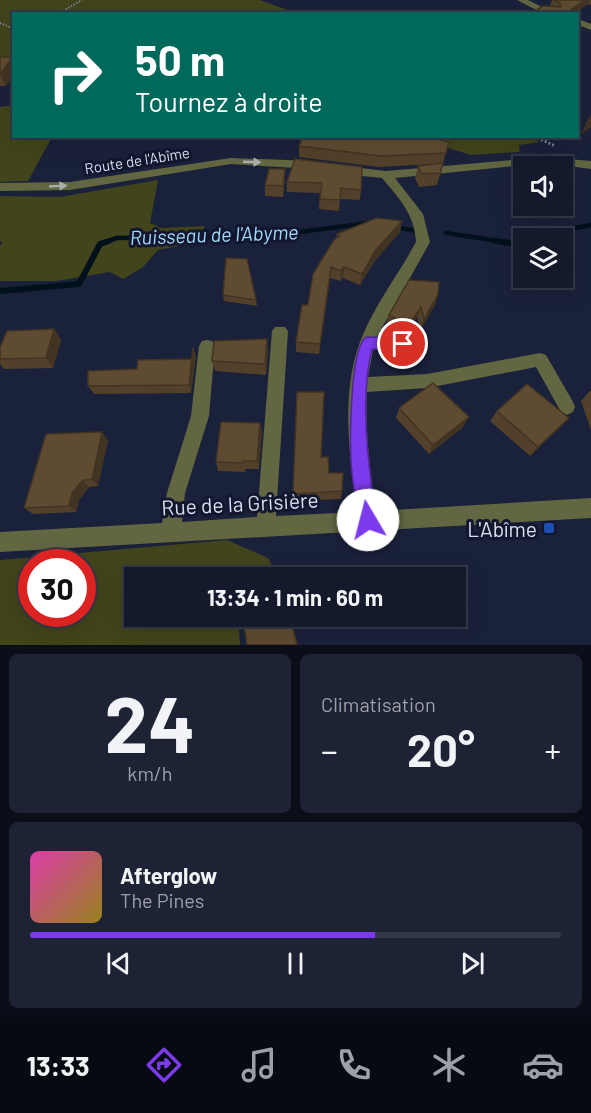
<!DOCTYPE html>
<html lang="fr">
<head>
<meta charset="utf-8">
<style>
  :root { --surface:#14192c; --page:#1d2234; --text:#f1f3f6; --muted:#9da0a9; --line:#333848; --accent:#7c3aed }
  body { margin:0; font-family:Barlow,sans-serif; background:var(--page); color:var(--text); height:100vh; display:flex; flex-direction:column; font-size:22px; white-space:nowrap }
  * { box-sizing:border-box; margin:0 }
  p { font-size:20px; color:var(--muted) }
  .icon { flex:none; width:33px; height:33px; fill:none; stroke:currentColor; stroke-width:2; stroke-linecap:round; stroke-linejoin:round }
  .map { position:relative; height:645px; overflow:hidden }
  .sheet { display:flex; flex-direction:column; gap:9px; padding:9px; background:#0b0e18; flex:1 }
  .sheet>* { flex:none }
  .banner { position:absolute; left:12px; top:12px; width:567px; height:126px; border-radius:0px; box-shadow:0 6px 24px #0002,0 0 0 2px var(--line); background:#00695c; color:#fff; overflow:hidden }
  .controls { position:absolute; left:513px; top:156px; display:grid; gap:12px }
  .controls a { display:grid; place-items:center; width:60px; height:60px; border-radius:0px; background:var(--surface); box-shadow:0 6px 24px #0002,0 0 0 2px var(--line); font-size:30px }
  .speed { position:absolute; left:18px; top:549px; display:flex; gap:12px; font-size:30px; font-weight:700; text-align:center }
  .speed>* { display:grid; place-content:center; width:78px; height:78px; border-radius:50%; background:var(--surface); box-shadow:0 6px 24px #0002,0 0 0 2px var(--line); line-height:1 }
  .speed .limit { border:9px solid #d22; background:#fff; color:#111 }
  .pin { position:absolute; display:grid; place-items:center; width:51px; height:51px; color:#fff; margin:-26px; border:3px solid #fff; border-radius:50%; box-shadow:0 2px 6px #0007 }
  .me { position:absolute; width:66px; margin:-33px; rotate:352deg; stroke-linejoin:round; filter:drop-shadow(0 0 4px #0008) }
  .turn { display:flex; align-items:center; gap:21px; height:126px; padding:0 24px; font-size:27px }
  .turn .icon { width:78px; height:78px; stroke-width:2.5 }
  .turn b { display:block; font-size:42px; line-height:51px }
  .big { font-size:45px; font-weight:700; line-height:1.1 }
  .sheet .card { flex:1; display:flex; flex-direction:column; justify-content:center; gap:9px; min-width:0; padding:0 21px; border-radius:9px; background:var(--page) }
  .sheet .dial { align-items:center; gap:0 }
  .dial b { font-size:78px; line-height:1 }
  .song { display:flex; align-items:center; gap:18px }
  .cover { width:72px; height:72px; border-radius:9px; background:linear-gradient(135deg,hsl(320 70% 55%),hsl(50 70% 35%)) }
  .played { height:6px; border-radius:3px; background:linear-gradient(90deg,var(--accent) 65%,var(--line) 65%) }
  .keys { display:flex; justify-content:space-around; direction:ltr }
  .heat { display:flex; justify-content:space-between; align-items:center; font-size:33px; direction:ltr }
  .sheet .tiles { flex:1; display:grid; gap:9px; grid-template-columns:1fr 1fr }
  .card:last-child { grid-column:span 2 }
  .trip { position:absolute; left:124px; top:567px; width:342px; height:60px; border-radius:0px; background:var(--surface); box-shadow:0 6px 24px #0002,0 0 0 2px var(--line); font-weight:700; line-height:60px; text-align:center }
  .tabs { display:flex; height:96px; justify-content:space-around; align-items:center; background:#080a12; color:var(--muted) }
  .tabs .icon { width:42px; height:42px }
  .tabs .selected { color:var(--accent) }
  .tabs b { font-size:27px; color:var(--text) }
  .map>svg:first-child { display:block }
  .green { fill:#42441b; fill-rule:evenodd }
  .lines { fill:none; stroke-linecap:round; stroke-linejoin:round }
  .stream-far1 { stroke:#00111b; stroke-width:4.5 }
  .stream { stroke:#00111b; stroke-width:6 }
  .path-far1 { stroke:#7a8095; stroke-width:2; stroke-dasharray:1.5 1.5; stroke-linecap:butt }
  .path { stroke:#7a8095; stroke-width:3; stroke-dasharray:2 2; stroke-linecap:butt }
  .minor { fill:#626742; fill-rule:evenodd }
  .wall { fill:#52402a }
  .shaded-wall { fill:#423422 }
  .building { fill:#5f4b31; stroke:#423422; stroke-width:1.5 }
  .oneway { fill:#aaafaa }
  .route { fill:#7c3aed; stroke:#51269a; stroke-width:1.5 }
  .transit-dot { fill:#1a4fb4; stroke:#12172f; stroke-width:2 }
  .labels { text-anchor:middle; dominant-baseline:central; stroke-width:6; stroke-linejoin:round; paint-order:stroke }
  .far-street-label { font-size:15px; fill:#dadff0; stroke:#12172f }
  .water-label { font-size:20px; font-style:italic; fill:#9fd9f8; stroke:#12172f }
  .near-street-label { font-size:21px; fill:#dadff0; stroke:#12172f }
  .near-poi-label { font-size:21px; fill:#dadff0; stroke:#12172f; text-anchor:end }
</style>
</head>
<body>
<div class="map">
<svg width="591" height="645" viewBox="0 0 591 645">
  <rect width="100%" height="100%" fill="#1a213a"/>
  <path class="green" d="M0 0H260L296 13 14 14 13 60H0Z
    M13 105 14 136 52 137 28 181 0 182V107Z
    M528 136 540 142 519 145 520 152 471 155 413 137Z
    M158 180 150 223 161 228 205 226 195 243 158 250 143 267 123 279 110 272 56 281H0V245L3 243 0 241V196L60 197Z
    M227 540 268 558 278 577 135 578V616L278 617 239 630 240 645H0V560ZM32 562H82V614H32Z"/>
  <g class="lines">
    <path class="stream-far1" d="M394 227 417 231
      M446 233 505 242
      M562 238 569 229 591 225
      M105 242 117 238 268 236 369 223"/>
    <path class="stream" d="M496 241 524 245
      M0 291 79 284 100 244 109 241"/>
    <path class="path-far1" d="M58 14 82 0
      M0 23 14 29"/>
    <path class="path" d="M534 136 555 146"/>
    <path class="minor" d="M517 0H528L556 14H544Z
      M578 19 591 24V30L578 25Z
      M546 157 591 161V169L546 163 395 178 423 214 430 242 377 337 408 339 411 344 408 349 373 350 368 377 427 374 540 353 546 355 573 402 575 407 573 412 567 415 561 412 536 367 427 388 367 392C365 432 370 471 376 511L591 498V518L0 552V532L162 523 167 493 191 416 199 346 202 341 207 340 212 341 215 346 209 416 185 493 182 522 257 517 272 331 275 327H285L288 331 276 516 357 512C349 453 339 385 365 330 379 299 400 272 416 242 415 215 399 198 382 178L343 174 337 170 343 166 386 171Z
      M231 158 313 161 319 165 313 169 231 164 70 190 0 191V183L70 182Z"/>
  </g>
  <path class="wall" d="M552 0H591V5L588 4 574 14H530L550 6Z
    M0 57H13L14 75 6 86H0Z
    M386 139 449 142 437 185 419 187 415 178 418 166 433 164 379 167 299 157V146Z
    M518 158 544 166H524V181L514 168Z
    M295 159 361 190 360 200 340 199 339 211 319 209 320 193 287 192V182Z
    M285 180 283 197 265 196V185Z
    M402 221 400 232 374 262 360 285 343 278 340 281 330 278 319 354 296 352V342L308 305 337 238V234Z
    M438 294 435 305 420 330 417 317 405 337 386 325 389 315Z
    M223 295 256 300 257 306 224 301Z
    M54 329 61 340 53 368 4 369 0 364V348Z
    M267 339 268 351 266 375 215 371 212 361Z
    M196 356 191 393 94 394 88 386 137 369 192 359Z
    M590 391H591V430L581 401Z
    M399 408 463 427 429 454 396 418Z
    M497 411 569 418 530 456 490 421Z
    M260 423 262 432 259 469H245V472L218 471 216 462Z
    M108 440 98 486 89 487 79 500 76 512 33 514 24 508Z
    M321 457 329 473 342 491 341 499 293 501V494Z"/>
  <path class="shaded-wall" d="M585 0H590L588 4 574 14H565Z
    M13 57 14 75 6 86 0 74Z
    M591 121V127L581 134 586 124Z
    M285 169V180L283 197V186Z
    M402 221 400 232 374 262 360 285 362 274 375 251Z
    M331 267 330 278 319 354 320 344Z
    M344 267 343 278 340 281 341 271Z
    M438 294 435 305 420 330 424 319Z
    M421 307 417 317 405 337 408 326Z
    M54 329 61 340 53 368 46 358Z
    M267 339 268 351 266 375 265 364Z
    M193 347 196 356 191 393 189 385Z
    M469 417 463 427 429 454 433 445Z
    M569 418 560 427 530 456 538 447Z
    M260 423 262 432 259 469 257 461Z
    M102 432 108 440 98 486 92 480Z
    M83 480 89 487 79 500 76 512 69 506 72 493Z"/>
  <path class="building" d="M553 0H585L565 14H530L543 6 561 7 560 3Z
    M0 57H13L0 74Z
    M591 116V121L586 124Z
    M303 136H375L386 139 387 136H422L449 142 446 153 381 156 299 146Z
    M537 156 544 166H525L518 158Z
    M295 159 362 167 361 190 341 188 340 200 320 199 322 183 287 182Z
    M443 163 440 173 422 174 418 166Z
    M269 169H285L283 186 265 185Z
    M377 218 402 221 375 251 362 274 344 267 341 271 331 267 320 344 296 342 302 305H308L313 274 334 240 340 236 337 234Z
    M226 258 247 259 256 300 223 295Z
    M409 280 439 282 438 294 424 319 421 307 408 326 389 315Z
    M54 329 46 358 0 359V348L7 331Z
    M267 339 265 364 212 361 214 341Z
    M193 347 189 385 88 386V371L137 369 138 360 192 359Z
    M433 383 469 417 433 445 399 408Z
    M527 384 569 418 538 447 497 411Z
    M297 392H324L321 457H328L329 473H343L342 491 293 494Z
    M221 422 260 423 257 461H243V463L216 462Z
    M102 432 92 480H83L72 493 69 506 24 508 46 434Z
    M286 616H290L297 645H247L244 626Z"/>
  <defs><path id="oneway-solid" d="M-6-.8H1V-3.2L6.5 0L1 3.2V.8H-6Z" transform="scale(1.5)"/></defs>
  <g class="oneway">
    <use href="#oneway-solid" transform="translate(252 162) rotate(2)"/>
    <use href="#oneway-solid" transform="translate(58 186) rotate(-3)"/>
  </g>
  <path class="route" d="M367 337 403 338 410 344 403 350 372 349C359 399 369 469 376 520L374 527 368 529 361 527 359 520C356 501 352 481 351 461 350 441 350 343 367 337Z"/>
  <rect class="transit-dot" x="543" y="522" width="12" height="12" rx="3"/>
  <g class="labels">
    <g class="far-street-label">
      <text transform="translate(137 160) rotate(-9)">Route de l'Abîme</text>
    </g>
    <g class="water-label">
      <text transform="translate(214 234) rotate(-2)">Ruisseau de l'Abyme</text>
    </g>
    <g class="near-street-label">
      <text transform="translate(240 503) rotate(-3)">Rue de la Grisière</text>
    </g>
    <g class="near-poi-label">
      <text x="537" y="528">L'Abîme</text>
    </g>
  </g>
</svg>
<div class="controls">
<a><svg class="icon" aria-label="sound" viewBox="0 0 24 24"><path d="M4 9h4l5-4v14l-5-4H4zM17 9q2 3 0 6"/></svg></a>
<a><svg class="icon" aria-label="layers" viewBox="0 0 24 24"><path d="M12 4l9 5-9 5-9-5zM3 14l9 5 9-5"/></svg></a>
</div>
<div class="speed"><div class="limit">30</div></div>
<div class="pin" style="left:403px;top:344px;background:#d93025"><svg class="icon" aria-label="arrive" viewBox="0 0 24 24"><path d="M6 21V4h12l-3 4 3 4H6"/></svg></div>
<svg class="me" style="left:368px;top:520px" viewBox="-20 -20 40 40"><circle r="19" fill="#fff"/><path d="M0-13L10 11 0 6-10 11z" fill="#7c3aed"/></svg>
<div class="trip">13:34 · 1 min · 60 m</div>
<div class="banner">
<div class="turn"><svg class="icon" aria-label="right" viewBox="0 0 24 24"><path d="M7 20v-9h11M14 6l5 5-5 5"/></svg><div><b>50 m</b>Tournez à droite</div></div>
</div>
</div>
<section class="sheet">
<div class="tiles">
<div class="card dial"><b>24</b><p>km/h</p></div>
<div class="card"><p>Climatisation</p>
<div class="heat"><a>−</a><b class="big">20°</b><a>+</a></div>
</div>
<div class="card">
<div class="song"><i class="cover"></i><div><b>Afterglow</b><p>The Pines</p></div></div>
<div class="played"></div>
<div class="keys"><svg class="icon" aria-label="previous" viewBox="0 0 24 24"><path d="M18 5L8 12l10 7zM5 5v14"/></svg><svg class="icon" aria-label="pause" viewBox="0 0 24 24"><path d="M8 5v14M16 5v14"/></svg><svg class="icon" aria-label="next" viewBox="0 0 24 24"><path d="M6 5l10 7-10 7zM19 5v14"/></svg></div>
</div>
</div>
</section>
<nav class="tabs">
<b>13:33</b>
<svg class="icon selected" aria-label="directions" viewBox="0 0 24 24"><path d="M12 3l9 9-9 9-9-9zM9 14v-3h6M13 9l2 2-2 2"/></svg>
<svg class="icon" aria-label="music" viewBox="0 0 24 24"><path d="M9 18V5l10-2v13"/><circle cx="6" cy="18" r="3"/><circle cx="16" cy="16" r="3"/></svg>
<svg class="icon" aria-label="phone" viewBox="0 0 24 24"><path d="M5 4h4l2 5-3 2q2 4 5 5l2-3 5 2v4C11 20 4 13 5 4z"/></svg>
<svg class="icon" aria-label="climate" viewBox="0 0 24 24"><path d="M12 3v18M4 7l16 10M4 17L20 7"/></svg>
<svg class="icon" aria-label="car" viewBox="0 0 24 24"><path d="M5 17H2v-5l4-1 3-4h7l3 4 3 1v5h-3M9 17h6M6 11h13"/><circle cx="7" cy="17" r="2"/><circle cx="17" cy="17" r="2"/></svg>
</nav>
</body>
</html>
